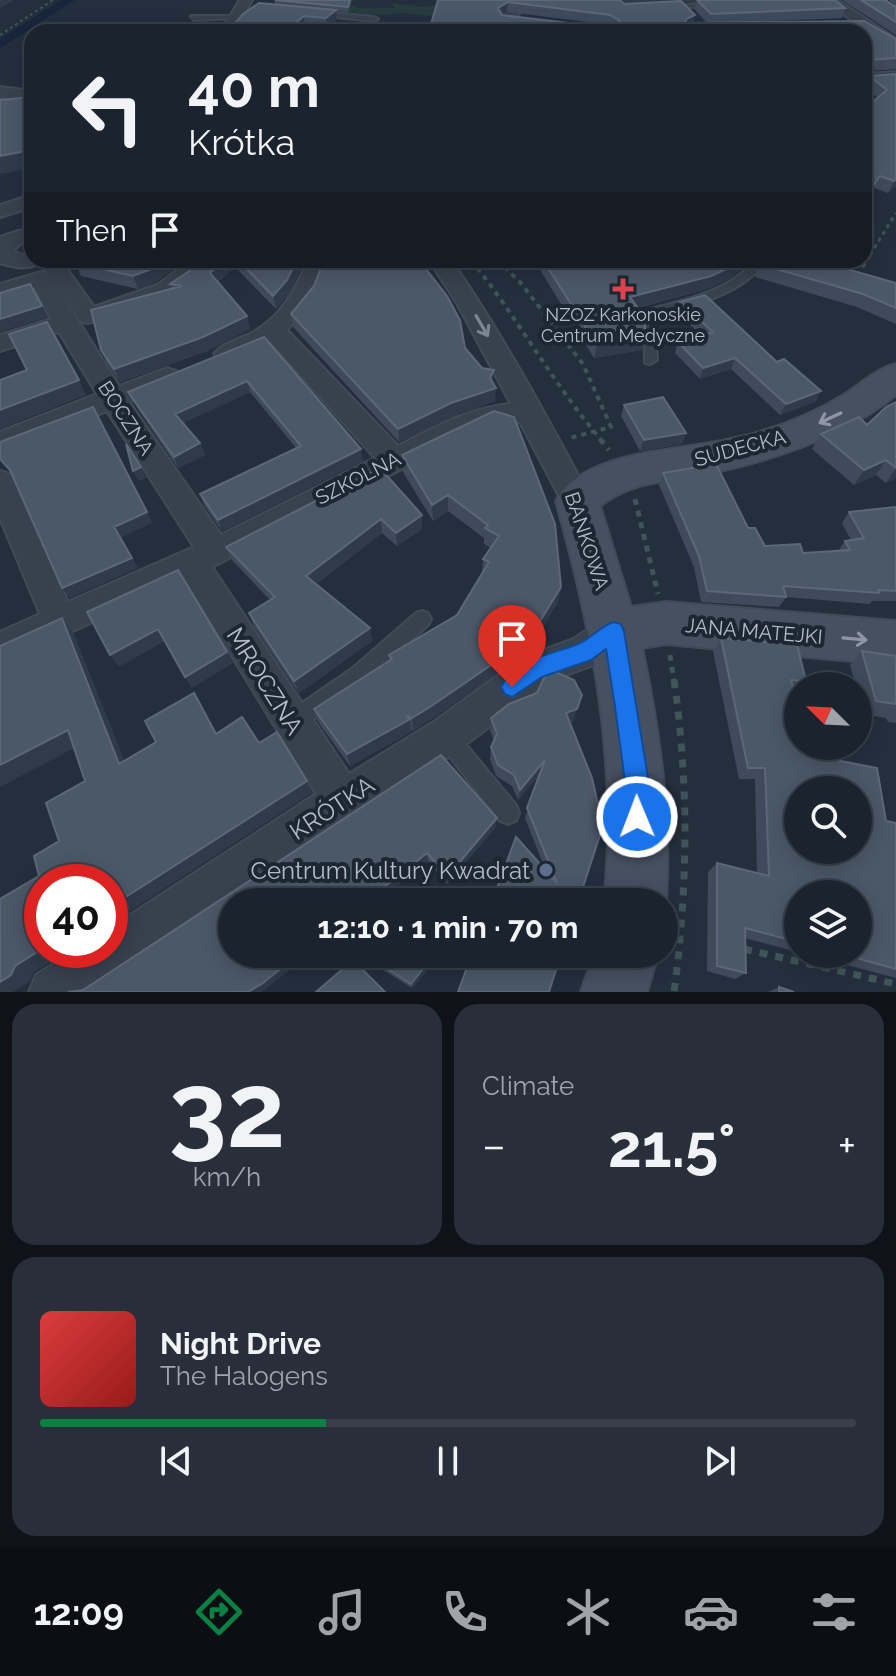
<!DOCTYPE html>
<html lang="en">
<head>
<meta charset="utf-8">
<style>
  :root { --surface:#1b232e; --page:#282f3a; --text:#f1f3f6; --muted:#a0a4aa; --line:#39404a; --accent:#0b8043 }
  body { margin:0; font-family:Raleway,sans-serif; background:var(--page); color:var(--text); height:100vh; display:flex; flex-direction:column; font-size:30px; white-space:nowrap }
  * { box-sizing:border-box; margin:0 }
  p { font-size:26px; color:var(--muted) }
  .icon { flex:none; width:44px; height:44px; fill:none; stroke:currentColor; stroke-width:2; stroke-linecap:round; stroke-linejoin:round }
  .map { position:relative; height:992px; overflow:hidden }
  .drawer { display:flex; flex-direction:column; gap:12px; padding:12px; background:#0f1319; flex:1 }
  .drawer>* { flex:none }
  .top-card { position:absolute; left:24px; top:24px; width:848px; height:244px; border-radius:24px; box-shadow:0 4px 20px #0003,0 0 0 2px var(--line); background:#1b232e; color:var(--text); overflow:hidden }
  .needle { width:52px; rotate:294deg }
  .fabs { position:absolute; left:784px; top:672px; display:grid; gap:16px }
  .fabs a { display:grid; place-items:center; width:88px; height:88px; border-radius:50%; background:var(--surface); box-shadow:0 4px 20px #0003,0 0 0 2px var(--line); font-size:40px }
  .speed { position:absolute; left:24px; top:864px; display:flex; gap:16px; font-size:40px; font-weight:700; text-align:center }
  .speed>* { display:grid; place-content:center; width:104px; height:104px; border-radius:50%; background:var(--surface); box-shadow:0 4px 20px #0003,0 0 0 2px var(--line); line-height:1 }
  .speed .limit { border:12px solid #d22; background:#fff; color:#111 }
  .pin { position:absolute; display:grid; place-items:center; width:68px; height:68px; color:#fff; margin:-82px -34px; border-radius:50% 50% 50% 0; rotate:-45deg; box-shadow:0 0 8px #0007 }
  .pin .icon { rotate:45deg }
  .me { position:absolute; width:88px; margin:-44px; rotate:359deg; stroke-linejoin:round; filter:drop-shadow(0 0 6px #0008) }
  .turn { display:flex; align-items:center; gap:28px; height:168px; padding:0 32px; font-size:36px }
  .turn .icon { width:104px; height:104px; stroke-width:2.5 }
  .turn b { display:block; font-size:56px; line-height:68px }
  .then { display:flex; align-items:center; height:76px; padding:0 32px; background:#0003; gap:16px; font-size:30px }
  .big { font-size:60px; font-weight:700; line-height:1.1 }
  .drawer .card { flex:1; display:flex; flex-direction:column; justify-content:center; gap:12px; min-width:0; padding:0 28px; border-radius:24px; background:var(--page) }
  .drawer .dial { align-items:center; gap:0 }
  .dial b { font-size:104px; line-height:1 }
  .song { display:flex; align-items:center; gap:24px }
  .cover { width:96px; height:96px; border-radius:12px; background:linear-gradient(135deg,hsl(0 70% 55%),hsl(0 70% 35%)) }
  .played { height:8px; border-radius:4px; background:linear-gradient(90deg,var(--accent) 35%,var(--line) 35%) }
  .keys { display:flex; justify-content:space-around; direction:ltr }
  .heat { display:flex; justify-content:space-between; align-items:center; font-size:44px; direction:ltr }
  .drawer .tiles { flex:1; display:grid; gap:12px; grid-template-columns:1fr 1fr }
  .card:last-child { grid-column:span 2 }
  .trip { position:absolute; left:218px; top:888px; width:460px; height:80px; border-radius:40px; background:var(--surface); box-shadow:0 4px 20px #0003,0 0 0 2px var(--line); font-weight:700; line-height:80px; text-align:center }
  .menu { display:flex; height:128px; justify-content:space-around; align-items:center; background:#0b0e12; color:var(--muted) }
  .menu .icon { width:56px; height:56px }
  .menu .on { color:var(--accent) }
  .menu b { font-size:36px; color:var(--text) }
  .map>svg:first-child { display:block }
  .green { fill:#263c3f }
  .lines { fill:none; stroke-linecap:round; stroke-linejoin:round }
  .canal { fill:#17263c; fill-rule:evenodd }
  .lane-casing { stroke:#414a57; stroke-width:4 }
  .street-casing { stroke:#414a57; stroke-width:4 }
  .secondary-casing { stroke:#414a57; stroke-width:4 }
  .path-far4 { stroke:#3f5557; stroke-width:2; stroke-dasharray:3 3; stroke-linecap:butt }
  .path-far3 { stroke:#3f5557; stroke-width:3; stroke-dasharray:4 4; stroke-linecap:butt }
  .path-far2 { stroke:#3f5557; stroke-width:4; stroke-dasharray:5 5; stroke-linecap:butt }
  .path-far1 { stroke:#3f5557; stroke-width:5; stroke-dasharray:6 6; stroke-linecap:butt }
  .path { stroke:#3f5557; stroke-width:7; stroke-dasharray:8 8; stroke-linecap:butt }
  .lane { fill:#38414e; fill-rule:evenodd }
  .street { fill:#38414e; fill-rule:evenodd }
  .secondary { fill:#465061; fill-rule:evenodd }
  .wall { fill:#3f4b5c; fill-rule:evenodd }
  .shaded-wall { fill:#2f3b4b }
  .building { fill:#4b5868; stroke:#5c6777; stroke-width:2; fill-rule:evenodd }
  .oneway { stroke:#7c8592 }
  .oneway2 { stroke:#8e96a5 }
  .route { fill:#1a73e8; stroke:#114b97; stroke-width:2 }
  .health-dot { fill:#e0444e; stroke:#1d2633; stroke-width:3 }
  .service-dot { fill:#5c6f8a; stroke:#1d2633; stroke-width:3 }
  .labels { text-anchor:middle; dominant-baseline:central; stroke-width:8; stroke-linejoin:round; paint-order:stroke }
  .far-poi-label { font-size:18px; fill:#b4bcc9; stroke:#1d2633 }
  .street-label { font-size:20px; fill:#b4bcc9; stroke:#1d2633 }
  .near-street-label { font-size:24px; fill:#b4bcc9; stroke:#1d2633 }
  .near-poi-label { font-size:24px; fill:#b4bcc9; stroke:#1d2633; text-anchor:end }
</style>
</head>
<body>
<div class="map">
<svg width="896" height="992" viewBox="0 0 896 992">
  <rect width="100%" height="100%" fill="#242f3e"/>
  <path class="green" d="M392 3 421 7 446 4 488 22 402 13 381 15 309 9 354 5 356 8H394Z"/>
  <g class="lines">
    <path class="canal" d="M61 0H75L0 48V39Z"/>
    <g class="lane-casing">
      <path id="lane" d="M717 2 719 5 682 8 678 6Z
        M312 11 374 17 378 19 374 21 315 15Z
        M191 16H235L239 18 194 20Z
        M755 260H767C740 296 696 304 654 316L657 360 650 364 645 363 644 311C683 300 728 293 755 260Z
        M422 611 428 613 431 619 428 625 367 681 299 729 292 732 285 729 282 722 285 715 353 668 416 613Z
        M446 726 453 729 516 805 519 813 516 821 508 824 500 821 439 743 436 736 439 729Z"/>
    </g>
    <g class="street-casing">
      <path id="street" d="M240 0H252L234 32H220Z
        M519 0H532L501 32H486Z
        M822 0H837L896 39V49Z
        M896 72V82L864 84V74Z
        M0 87 32 91V101L0 97Z
        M32 195V207L0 217V205Z
        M32 230V242L21 243 13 251 23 255 32 251V260H42C30 272 15 267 0 263V237L18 231Z
        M51 260H76L67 269 94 307 157 285 191 260H215C186 300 133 312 88 323L80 321 59 290 119 386 167 368 176 371 180 377 176 383 129 402 221 535 375 458 271 342 236 360H218L214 354C222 343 240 339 252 333 282 316 295 291 308 260H330L315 295 287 330 398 446C435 427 469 408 511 404L458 305 429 260H451C505 338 548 419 592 501L588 509 577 513 566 509 520 422 492 425 467 435 212 567 349 774 432 723 522 658 574 639 601 620 613 616 625 620 630 631 625 642 596 664 548 682 460 749 94 992H29L36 975 75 950H110V928L316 794 185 579 0 665V632L40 614 0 518V471L10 474 15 482 68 602 194 547 107 411 0 453V432L97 394 59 332 0 351V335L51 319 35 288 0 298V284L41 272 48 274 44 268Z"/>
    </g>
    <g class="secondary-casing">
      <path id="secondary" d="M896 364V395C845 436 779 458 716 472 676 481 633 479 600 506L631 607 666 602 896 621V665L666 644 642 648C660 733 671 815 666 902L664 906V902H604C619 764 593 633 556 501 584 449 684 451 736 438 773 430 811 415 844 395 861 384 876 369 896 364Z
        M594 954H658L647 992H581Z"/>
    </g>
    <path class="path-far4" d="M0 35 53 0"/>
    <path class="path-far3" d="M870 255 896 213"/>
    <path class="path-far2" d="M471 260C518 318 553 384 602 441
      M497 260 520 282 583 364 611 427 570 438
      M857 276 871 253"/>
    <path class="path-far1" d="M600 439 609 450
      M635 499 658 594
      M670 655 674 682"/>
    <path class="path" d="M674 680C689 783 688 888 674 992
      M744 949 896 984"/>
    <use href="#lane" class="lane"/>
    <use href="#street" class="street"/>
    <use href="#secondary" class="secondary"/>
  </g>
  <path class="wall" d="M352 0 348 12 336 11 337 20 327 28 305 26 298 32H229V30L275 5 274 1Z
    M438 0H835L845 8 842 18 750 22 864 21 896 39V69L866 71 864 77V32H429L432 31 431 24ZM697 1 695 10 707 23H693L695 15 682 2ZM507 12 604 24H577L503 15Z
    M842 0H886L893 6H894L890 2V0H896V35Z
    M896 74V186L888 193 874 188 864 204V109L878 98 865 87 869 76Z
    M78 260 156 282 138 289 81 276 75 263Z
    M204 260H305L290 293 276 309 235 267 218 282 247 316 250 329 207 351 120 382 107 363 101 350 172 289 170 284 200 264Z
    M534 260H730L732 261 733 260H751L730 278 707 289 637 308 642 350 594 358Z
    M833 260H859L855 267Z
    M759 264 896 283V324L857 307 755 277Z
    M314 286 465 348 493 383 495 401 451 417 399 442 293 327 291 314Z
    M680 302 821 391 815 402 780 415 731 369 700 379 675 353 678 342 701 335 677 313Z
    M264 337 363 461 222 531 204 505 200 494 296 448 250 392 183 423 200 443 205 455 178 468 134 403 128 392Z
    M896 402V478L886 483 876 475 854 485 812 449 821 434 867 425Z
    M624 405 686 433 682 444 640 451 621 416Z
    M494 411 561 587 558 602 527 653 430 720 413 731 411 730V732L350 766 318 722 314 709 389 660V655L457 615 482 574 483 559 491 548 484 544V538L448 511 433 521 403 472 402 455Z
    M380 468 422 515V529L397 546 382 533 316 584 370 628 372 641 299 693 254 626 249 613 270 600 232 560 226 547Z
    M663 473 748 528 765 546 803 553 838 551 845 541 851 540 842 523 849 512 896 507V601H872L870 604 786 597 779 607 701 602 694 567 659 485Z
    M721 638 806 681 802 686H798V691L794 694 810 755 886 821 896 823V978L806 954H858L798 894V952L745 938 746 973 735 979 707 971 708 872 717 863 757 873 755 779H739L713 651Z
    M862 651 896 656V723L888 722 886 718 863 714 858 695V686H856L850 665Z
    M537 693 573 722 570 723 578 902H492L545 869 525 818 540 774 518 800 512 786 496 776 490 759 491 747 494 742 490 730 491 718Z
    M496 827 447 884 428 861 232 954H310L261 992H68L83 990Z
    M362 954H425L431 966 412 988 364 958Z
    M779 987 794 992H768Z"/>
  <path class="shaded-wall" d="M0 0H14L0 8Z
    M617 0H712L616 7Z
    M508 2 507 12 497 18 498 8Z
    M336 10 337 20 327 28 326 18Z
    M695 15 693 25 684 29 686 19Z
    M304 16 305 26 298 32H285Z
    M32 150V168L0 174V156Z
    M880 176 874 188 864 203V200Z
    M896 179V186L888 193 894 181Z
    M164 260H186L156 282 138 289 133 276Z
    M224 260H233L235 267 214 286 210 273Z
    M297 260H305L290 293 276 309 273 296Z
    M740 260H751L730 278 707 289 627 310 630 297Z
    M42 306 48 317 0 332V319Z
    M247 316 250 329 207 351 120 382 114 369Z
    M645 337 642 350 594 358 597 345Z
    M735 358 731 369 700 379 703 368Z
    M494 370 493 383 496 388 495 401 451 417 399 442 398 429 490 378Z
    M79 380 86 395 0 429V410Z
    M247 381 250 392 179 425 175 414Z
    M821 391 815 402 780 415 786 404Z
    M686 433 682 444 640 451 644 440Z
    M200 443 205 455 178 468 174 457Z
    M361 449 363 461 222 531 218 520Z
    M886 460 876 475 854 485 864 470Z
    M141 467 146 478 139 481 133 471Z
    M896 468V478L886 483Z
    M448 495V511L433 521 432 505Z
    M147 512 152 523 120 538 114 527Z
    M422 515V529L397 546 396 533Z
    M381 519 382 533 309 589 306 576Z
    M132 558 138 568 70 598 62 588Z
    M561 587 558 602 527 653 430 720 413 731 412 718Z
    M62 618 74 634 131 777 119 764Z
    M370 628 372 641 299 693 294 681Z
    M158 629 165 641 119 667 110 655Z
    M227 652 233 663 192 688 185 677Z
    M577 709 573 722 563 726 566 713Z
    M410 719 411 732 350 766 347 754Z
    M68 730 82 744 0 787V765Z
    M545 760 542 772 518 800 520 790Z
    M307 781 312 793 110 924V907Z
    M497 818 496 827 447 884V877Z
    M427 853 428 861 376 902H365Z
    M42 950H69L34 972 30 981 13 992H0V982L15 966Z
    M299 954H310L261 992H248Z
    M430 960 431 966 412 988 411 984Z"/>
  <path class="building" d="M275 0H350L348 7Z
    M438 0H620L624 4 681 1 695 15 686 19 685 23 864 21 896 39V58L868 60 866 73 864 72V32H429L442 26 431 24ZM508 2 610 15 620 21 617 24H577L502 15 498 8Z
    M697 0H835L845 8 711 14Z
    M861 0H886L893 6H896V22Z
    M259 3 336 10 326 18 304 16 285 32 229 30 243 14Z
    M896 74V179L894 181 880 176 864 200V109L887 90 869 76Z
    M32 97V150L0 156V100Z
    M864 230 873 232 864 249Z
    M78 260H164L151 269 133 276 75 263Z
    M204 260H224L210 273 247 316 203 337 114 369 101 350 91 310 182 286 170 284 200 264Z
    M238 260H297L287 280 273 296Z
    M324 260H419L447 296 460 320 465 348 482 368 494 370 490 378 496 388 451 403 398 429 291 314 314 286Z
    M543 260H730L732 261 733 260H740L735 265 711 276 630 297 645 318V337L597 345Z
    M763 260H815L896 283V308L863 294 759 264Z
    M30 284 42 306 0 319V293Z
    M705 295 777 362 784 359 821 391 786 404 735 358 703 368 678 342 713 332 680 302Z
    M47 322 79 380 0 410V380L27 370 9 334Z
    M264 337 361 449 218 520 200 494 301 446 247 381 175 414 200 443 174 457 128 392Z
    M663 397 686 433 644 440 624 405Z
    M896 402V468L886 460 864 470 821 434 859 417 867 425 886 407Z
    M93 407 147 512 114 527 132 558 62 588 10 470 0 459V442Z
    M494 411 514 417 555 524 561 587 529 639 430 707 412 718 406 716 410 719 347 754 314 709 392 659 389 655 457 615 489 562 483 559 499 536 485 528 488 525 448 495 432 505 402 455Z
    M126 444 141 467 133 471Z
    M716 464 748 528H755L765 546 800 544 803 553 850 550 845 541 864 538 849 512 896 507V591L878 590 879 593 783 586 786 597 707 591 699 556 663 473Z
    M380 468 422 515 396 533 381 519 306 576 370 628 294 681 249 613 275 597 226 547Z
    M178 570 227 652 185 677 158 629 110 655 87 612Z
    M62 618 119 764 156 742 145 721 194 693 216 734 242 717 259 743 277 732 307 781 110 907V882H42V949L15 966 11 975 0 982V899L39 876 34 856 59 841 46 803 85 781 68 730 0 765V646Z
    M721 638 797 645 806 681 791 680 798 708V746H808L810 755 877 768 886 821 896 823V969L842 954H858V894H798V942L745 928 746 973 717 966V863L769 876 765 768H748ZM798 790H858V850H798Z
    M862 651 896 656V704L876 701Z
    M553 671 574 680 582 695 577 709 566 713 592 778 603 826 578 902H492L516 837 557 883 527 808 545 760 520 790 514 775 498 765 491 747 497 734 491 718 509 704 537 693 544 678Z
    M441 755 497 818 447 877 427 853 365 902H232V954H299L263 983 248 992H68L83 990Z
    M364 954H425L430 960 411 984Z
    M472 954H561L549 992H458Z
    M353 960 385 992H316Z
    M779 987 794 992H779Z"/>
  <defs><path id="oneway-shaft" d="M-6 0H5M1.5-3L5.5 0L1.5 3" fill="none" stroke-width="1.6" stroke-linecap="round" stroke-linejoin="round" transform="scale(2)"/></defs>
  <use class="oneway" href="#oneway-shaft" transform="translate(482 326) rotate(60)"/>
  <g class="oneway2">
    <use href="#oneway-shaft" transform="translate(830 418) rotate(155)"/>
    <use href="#oneway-shaft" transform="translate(855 639) rotate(5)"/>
  </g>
  <path class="route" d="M613 622 621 624 624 631 650 790V817L646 826 637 829 628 826C622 811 626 792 624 775 619 733 613 691 606 649L591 660 542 677 512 697 505 694 501 687C513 660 552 654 576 645 590 640 599 627 613 622Z"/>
  <path class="health-dot" d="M619 277h8v8h8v8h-8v8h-8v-8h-8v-8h8z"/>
  <circle class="service-dot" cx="546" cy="870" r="8"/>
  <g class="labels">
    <g class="far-poi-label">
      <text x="623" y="314">NZOZ Karkonoskie<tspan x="623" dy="21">Centrum Medyczne</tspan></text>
    </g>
    <g class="street-label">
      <text transform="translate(126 418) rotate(57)">BOCZNA</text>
      <text transform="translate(740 448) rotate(-15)">SUDECKA</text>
      <text transform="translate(358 478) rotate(-27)">SZKOLNA</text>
      <text transform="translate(587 541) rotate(72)">BANKOWA</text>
      <text transform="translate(754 631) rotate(5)">JANA MATEJKI</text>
    </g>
    <g class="near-street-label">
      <text transform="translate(265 681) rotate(58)">MROCZNA</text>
      <text transform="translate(332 808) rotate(-33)">KRÓTKA</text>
    </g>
    <g class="near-poi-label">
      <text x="530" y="870">Centrum Kultury Kwadrat</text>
    </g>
  </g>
</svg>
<div class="fabs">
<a><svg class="needle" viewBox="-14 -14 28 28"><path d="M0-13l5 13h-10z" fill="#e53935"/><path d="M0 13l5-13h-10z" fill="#a0a4aa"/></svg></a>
<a><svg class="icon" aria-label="search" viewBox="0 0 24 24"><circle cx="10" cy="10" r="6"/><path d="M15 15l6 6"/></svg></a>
<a><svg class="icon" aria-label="layers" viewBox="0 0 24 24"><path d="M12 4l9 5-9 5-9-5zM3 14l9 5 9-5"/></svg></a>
</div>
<div class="speed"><div class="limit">40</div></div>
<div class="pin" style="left:512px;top:687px;background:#d93025"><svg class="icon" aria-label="arrive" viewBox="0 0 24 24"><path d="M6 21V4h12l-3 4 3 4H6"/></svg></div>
<svg class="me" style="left:637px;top:817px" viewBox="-20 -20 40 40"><circle r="17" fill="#1a73e8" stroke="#fff" stroke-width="3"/><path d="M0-11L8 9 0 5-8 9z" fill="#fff"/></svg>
<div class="trip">12:10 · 1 min · 70 m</div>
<div class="top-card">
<div class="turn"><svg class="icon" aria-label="left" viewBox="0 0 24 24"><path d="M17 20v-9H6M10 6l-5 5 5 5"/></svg><div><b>40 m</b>Krótka</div></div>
<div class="then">Then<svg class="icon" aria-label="arrive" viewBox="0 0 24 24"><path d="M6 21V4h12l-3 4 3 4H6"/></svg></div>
</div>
</div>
<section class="drawer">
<div class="tiles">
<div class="card dial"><b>32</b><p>km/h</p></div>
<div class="card"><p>Climate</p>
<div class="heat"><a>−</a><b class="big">21.5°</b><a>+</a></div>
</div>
<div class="card">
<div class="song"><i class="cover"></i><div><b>Night Drive</b><p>The Halogens</p></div></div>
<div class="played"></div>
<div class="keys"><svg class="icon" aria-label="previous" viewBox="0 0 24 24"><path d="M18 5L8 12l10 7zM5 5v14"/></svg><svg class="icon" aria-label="pause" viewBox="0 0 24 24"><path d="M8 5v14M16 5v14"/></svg><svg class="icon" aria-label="next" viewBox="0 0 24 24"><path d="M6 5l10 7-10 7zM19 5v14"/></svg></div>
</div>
</div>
</section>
<nav class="menu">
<b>12:09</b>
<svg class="icon on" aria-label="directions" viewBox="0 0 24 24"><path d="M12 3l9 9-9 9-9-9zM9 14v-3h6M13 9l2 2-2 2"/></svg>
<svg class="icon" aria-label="music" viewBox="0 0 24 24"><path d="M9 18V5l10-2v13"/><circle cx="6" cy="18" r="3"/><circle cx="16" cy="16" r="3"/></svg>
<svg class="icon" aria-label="phone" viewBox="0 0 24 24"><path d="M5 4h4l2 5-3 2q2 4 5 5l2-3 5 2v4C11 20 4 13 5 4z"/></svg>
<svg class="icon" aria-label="climate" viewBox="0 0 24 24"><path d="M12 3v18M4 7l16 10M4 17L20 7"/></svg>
<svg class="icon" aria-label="car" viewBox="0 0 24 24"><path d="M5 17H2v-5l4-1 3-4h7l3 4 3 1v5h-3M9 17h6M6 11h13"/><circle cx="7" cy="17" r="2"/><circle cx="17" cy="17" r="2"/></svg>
<svg class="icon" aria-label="filters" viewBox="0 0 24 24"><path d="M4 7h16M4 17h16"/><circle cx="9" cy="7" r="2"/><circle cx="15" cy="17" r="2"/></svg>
</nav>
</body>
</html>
